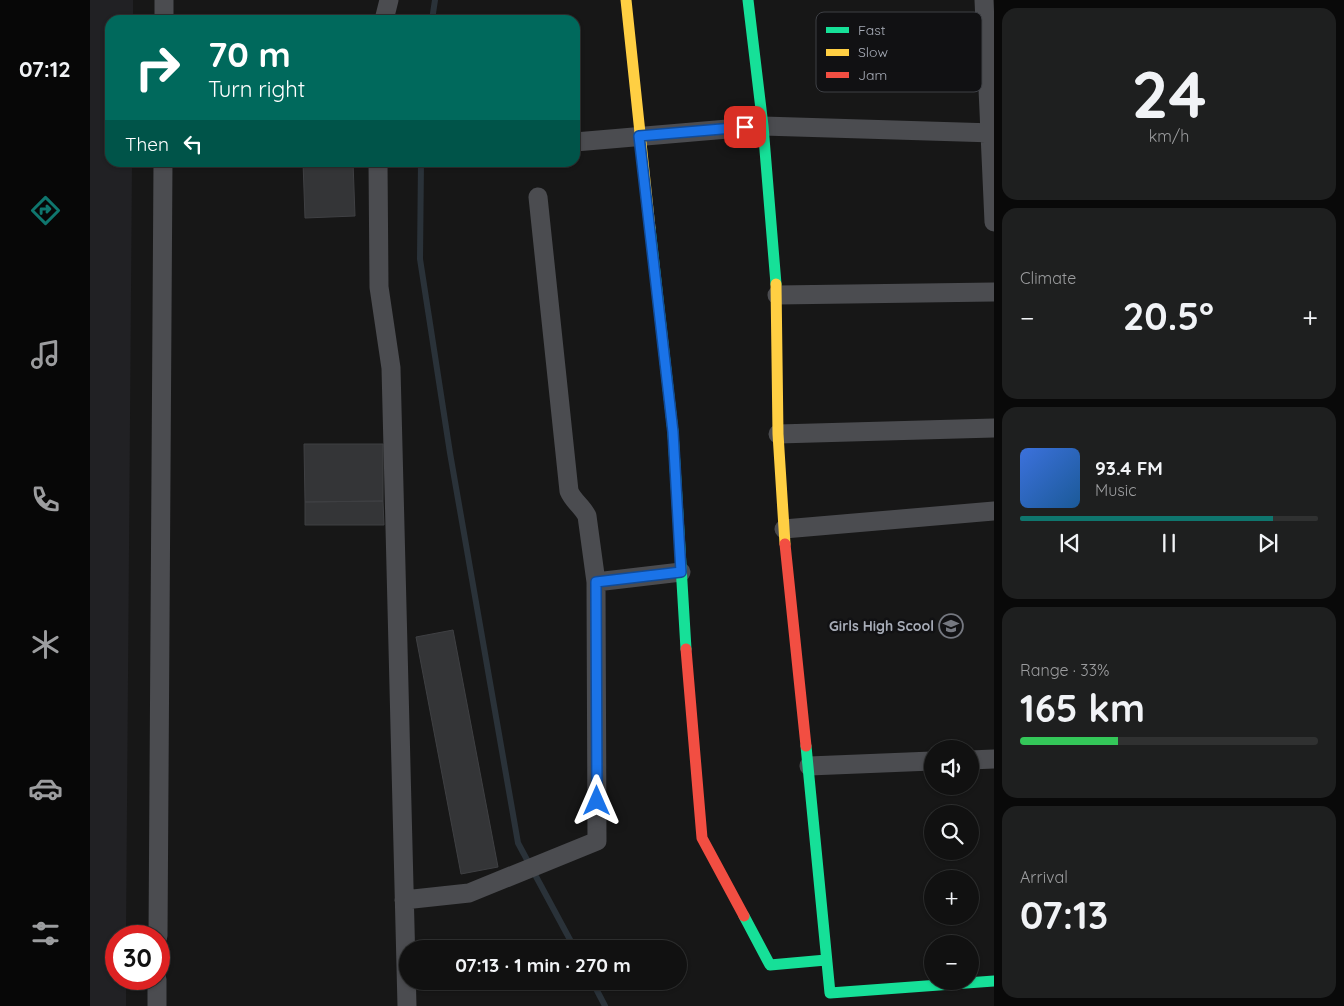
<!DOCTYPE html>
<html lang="en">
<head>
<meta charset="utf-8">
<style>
  :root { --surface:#111; --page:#1e1f1f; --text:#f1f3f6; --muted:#9c9d9f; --line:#303131; --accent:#0f766e }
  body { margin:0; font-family:Quicksand,sans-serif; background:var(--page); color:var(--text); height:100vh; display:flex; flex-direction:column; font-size:19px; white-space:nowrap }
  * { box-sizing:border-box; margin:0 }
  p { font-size:16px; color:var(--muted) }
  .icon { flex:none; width:28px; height:28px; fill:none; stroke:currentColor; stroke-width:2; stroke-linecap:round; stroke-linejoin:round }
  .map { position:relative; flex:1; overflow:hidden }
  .drawer { display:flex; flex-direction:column; gap:8px; padding:8px; background:#090909; width:350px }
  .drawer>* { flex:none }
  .banner { position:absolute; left:15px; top:15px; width:475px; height:152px; border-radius:15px; box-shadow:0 1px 4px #0004,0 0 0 1px var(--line); background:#00695c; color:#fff; overflow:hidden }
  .fabs { position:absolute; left:834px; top:740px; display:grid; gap:10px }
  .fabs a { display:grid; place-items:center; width:55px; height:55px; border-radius:50%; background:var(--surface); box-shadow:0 1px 4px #0004,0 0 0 1px var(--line); font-size:25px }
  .speed { position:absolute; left:15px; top:925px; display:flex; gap:10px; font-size:25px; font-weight:700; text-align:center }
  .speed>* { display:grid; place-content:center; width:65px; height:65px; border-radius:50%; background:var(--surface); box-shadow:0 1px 4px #0004,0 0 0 1px var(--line); line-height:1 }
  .speed .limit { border:8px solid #d22; background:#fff; color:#111 }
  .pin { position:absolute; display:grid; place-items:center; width:42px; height:42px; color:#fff; margin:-21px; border-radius:10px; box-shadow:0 2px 8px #0006 }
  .me { position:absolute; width:55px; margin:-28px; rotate:0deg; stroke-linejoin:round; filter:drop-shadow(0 0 4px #0008) }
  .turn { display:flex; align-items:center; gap:18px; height:105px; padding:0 20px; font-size:22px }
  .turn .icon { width:65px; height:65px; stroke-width:2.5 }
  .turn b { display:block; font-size:35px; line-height:42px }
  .then { display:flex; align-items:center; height:48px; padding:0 20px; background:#0003; gap:10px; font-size:19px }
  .big { font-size:38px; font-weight:700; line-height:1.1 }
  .drawer .tile { flex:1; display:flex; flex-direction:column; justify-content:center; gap:8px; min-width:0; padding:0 18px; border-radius:15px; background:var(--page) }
  .drawer .dial { align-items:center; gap:0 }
  .dial b { font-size:65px; line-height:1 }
  .song { display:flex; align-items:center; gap:15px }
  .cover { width:60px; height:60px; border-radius:8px; background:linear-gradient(135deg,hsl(220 70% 55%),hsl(210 70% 35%)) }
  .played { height:5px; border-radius:2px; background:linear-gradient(90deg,var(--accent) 85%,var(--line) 85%) }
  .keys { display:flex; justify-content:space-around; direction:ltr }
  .heat { display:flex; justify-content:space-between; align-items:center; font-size:28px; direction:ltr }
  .charge { height:8px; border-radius:4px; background:linear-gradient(90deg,#34c759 33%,var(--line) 0) }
  .trip { position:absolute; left:309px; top:940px; width:288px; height:50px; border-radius:25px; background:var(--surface); box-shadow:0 1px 4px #0004,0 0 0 1px var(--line); font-weight:700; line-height:50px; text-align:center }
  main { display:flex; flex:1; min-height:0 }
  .tabs { display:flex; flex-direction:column; width:90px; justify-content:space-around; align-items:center; background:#070707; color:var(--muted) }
  .tabs .icon { width:35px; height:35px }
  .tabs .on { color:var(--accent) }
  .tabs b { font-size:22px; color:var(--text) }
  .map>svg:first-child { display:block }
  .built { fill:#212124 }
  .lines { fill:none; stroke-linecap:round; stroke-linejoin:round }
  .stream { stroke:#2a3239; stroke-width:6 }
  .building { fill:#343537; stroke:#3f4043 }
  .street { stroke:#4b4c50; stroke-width:19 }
  .fast { stroke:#16e098; stroke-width:11 }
  .slow { stroke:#ffcf43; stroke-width:11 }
  .jam { stroke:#f24e42; stroke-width:11 }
  .route-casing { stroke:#114b97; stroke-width:12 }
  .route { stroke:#1a73e8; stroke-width:9 }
  .labels { text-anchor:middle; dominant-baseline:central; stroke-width:5; stroke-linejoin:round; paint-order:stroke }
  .poi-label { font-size:14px; font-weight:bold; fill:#a8adb8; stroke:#111113; text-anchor:end }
  .key { fill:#111113; stroke:#3e4045; stroke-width:1 }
  .key-label { font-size:14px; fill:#a8adb8 }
</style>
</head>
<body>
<main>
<nav class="tabs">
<b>07:12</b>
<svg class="icon on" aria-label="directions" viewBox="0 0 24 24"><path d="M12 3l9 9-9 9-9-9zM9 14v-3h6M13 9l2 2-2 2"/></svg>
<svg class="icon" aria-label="music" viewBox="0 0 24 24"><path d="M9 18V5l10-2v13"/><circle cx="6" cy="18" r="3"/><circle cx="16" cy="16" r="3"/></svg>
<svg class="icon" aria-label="phone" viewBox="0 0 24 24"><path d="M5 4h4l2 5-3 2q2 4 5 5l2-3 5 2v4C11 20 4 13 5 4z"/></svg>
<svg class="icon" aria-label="climate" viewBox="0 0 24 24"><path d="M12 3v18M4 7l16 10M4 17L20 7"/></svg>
<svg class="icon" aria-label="car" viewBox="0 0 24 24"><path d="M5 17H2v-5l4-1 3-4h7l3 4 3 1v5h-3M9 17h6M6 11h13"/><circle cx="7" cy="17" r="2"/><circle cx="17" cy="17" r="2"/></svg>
<svg class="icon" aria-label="filters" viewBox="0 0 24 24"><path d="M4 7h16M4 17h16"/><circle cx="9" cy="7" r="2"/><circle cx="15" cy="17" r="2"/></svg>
</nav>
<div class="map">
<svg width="904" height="1006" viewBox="0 0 904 1006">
  <rect width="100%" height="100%" fill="#171717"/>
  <path class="built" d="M0 0H43V20H20V162L42 163 36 936H26V979H36V1006H0Z"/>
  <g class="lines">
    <path class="stream" d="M342 20 345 0
      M331 162 330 259 360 453 428 843 485 949
      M502 981 515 1006"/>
  </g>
  <path class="building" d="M213 162H263L265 216 215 218Z
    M214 444H293V501L215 502Z
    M293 501 294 525H215V502Z
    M363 630 408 867 371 874 326 637Z"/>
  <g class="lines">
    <path class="street" d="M894 0 904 222
      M74 20V0
      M294 20 299 0
      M485 142 673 126 904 133
      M288 162 289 287 301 368 317 1006
      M448 197 479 491C483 501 492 506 497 516L506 582
      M687 295 904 292
      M688 434 904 428
      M694 529 904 511
      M880 760 904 759
      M719 766 842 761
      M314 900 379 893 507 841 506 582 591 572
      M68 936 73 162
      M67 1006V979"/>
    <path class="fast" d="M658 0 673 126 686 284
      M560 228 583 432 596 649
      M716 746 740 993 904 981
      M654 916 680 965 736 960"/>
    <path class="slow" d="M536 0 560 228
      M686 284 688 434 695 544"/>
    <path class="jam" d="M695 544 716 746
      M596 649 612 838 654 916"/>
  </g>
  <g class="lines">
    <g class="route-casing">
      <path id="route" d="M507 801 506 582 591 572 583 432 549 136 655 127"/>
    </g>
    <use href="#route" class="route"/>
  </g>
  <defs>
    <g id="school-ring" transform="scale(1.25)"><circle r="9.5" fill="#111113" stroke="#757880" stroke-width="1.5"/><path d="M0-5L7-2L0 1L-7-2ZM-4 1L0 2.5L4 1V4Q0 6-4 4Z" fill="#757880"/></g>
  </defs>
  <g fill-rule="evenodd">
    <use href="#school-ring" x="861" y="626"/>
  </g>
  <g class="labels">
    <g class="poi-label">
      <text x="844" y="626">Girls High Scool</text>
    </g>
  </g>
  <rect x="726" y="12" width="166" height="80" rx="8" class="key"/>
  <rect x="736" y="27" width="23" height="6" fill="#16e098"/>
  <rect x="736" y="49" width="23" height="7" fill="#ffcf43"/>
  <rect x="736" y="72" width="23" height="6" fill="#f24e42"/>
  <g class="key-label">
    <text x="768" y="35">Fast</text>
    <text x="768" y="57">Slow</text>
    <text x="768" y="80">Jam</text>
  </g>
</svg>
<div class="fabs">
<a><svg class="icon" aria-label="sound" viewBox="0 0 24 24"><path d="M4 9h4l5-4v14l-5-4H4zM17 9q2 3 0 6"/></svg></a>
<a><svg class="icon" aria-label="search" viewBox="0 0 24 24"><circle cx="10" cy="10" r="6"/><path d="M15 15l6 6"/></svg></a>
<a>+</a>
<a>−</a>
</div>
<div class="speed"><div class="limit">30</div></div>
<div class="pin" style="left:655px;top:127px;background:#d93025"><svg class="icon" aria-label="arrive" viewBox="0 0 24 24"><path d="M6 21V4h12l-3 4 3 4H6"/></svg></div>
<svg class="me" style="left:507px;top:801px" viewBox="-20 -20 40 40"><path d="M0-17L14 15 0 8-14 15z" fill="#1a73e8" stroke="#fff" stroke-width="4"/></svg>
<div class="trip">07:13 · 1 min · 270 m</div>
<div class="banner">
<div class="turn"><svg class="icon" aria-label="right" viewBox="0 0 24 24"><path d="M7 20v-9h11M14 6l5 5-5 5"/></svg><div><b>70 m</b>Turn right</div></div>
<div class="then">Then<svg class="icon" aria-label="left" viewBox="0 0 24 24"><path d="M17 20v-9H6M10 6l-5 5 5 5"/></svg></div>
</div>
</div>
<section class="drawer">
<div class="tile dial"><b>24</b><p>km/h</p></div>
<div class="tile"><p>Climate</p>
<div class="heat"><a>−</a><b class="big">20.5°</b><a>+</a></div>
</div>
<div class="tile">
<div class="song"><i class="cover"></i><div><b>93.4 FM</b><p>Music</p></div></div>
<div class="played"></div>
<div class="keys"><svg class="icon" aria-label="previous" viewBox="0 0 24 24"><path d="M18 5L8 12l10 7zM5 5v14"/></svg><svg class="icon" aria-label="pause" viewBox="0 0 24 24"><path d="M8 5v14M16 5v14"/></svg><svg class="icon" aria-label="next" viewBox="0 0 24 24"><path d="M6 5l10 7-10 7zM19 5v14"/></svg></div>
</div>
<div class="tile"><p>Range · 33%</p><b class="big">165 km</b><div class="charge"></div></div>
<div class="tile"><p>Arrival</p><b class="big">07:13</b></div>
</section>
</main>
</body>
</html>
